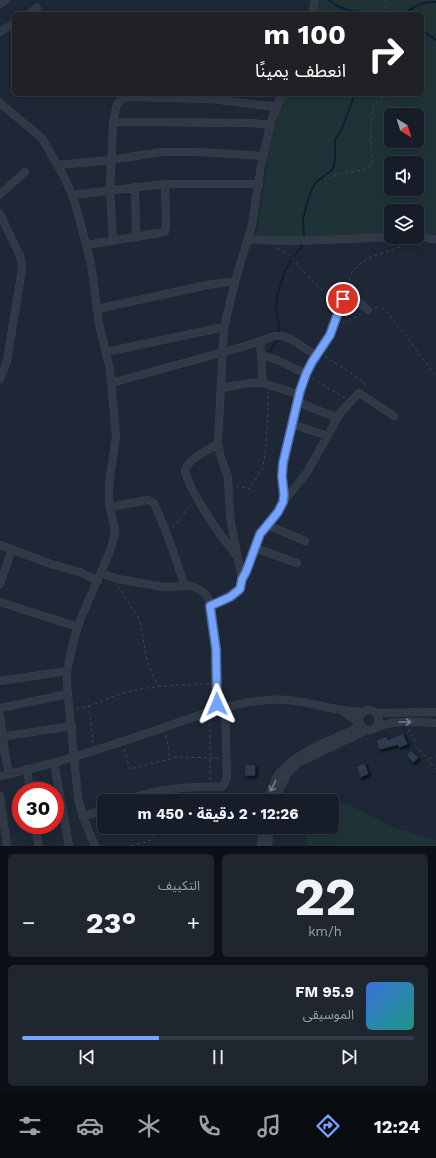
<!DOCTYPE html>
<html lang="ar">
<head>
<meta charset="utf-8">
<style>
  :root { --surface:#161d28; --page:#1f2630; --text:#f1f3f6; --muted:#9ea2a8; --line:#353b45; --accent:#75a3fe }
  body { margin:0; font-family:"Work Sans","Noto Sans Arabic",sans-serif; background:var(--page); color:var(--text); direction:rtl; height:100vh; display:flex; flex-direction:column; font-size:15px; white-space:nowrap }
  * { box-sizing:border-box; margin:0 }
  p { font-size:13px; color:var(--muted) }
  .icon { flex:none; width:22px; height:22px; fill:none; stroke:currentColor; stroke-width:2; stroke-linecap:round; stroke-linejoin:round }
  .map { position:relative; height:846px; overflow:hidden; direction:ltr }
  .side { display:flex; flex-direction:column; gap:8px; padding:8px; background:#0c1016; flex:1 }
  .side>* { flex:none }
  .top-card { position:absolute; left:12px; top:12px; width:412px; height:84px; border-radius:6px; box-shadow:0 2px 10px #0003,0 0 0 1px var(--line); direction:rtl; background:#202124; color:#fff; overflow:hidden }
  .needle { width:26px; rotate:142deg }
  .controls { position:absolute; left:384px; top:108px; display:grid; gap:8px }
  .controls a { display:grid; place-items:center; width:40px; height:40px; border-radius:6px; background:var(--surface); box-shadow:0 2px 10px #0003,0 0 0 1px var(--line); font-size:20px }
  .speed { position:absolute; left:12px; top:782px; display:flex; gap:8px; font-size:20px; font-weight:700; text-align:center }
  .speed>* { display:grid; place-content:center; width:52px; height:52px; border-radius:50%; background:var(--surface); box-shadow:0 2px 10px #0003,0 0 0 1px var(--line); line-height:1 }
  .speed .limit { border:6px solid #d22; background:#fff; color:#111 }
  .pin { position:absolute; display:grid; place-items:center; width:34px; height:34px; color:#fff; margin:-17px; border:2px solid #fff; border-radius:50%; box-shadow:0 1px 4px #0007 }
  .me { position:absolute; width:44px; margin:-22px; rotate:359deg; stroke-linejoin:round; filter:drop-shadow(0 0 3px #0008) }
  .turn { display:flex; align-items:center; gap:14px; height:84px; padding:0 12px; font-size:18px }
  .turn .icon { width:52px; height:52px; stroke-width:2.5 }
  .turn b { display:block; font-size:28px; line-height:34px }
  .big { font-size:30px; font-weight:700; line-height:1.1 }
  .side .card { flex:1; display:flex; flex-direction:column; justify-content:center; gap:6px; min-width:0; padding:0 14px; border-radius:6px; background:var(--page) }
  .side .dial { align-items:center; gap:0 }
  .dial b { font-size:52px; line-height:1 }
  .song { display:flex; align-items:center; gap:12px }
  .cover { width:48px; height:48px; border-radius:6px; background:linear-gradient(135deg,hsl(220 70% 55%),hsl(170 70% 35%)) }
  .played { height:4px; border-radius:2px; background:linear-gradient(90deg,var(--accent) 35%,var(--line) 35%) }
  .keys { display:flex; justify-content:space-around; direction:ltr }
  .heat { display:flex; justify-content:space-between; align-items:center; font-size:22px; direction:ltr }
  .side .tiles { flex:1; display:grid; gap:8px; grid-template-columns:1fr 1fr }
  .card:last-child { grid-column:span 2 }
  .trip { position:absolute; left:97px; top:794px; width:242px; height:40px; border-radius:6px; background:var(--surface); box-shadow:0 2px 10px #0003,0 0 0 1px var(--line); font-weight:700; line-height:40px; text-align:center; direction:rtl }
  .menu { display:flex; height:64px; justify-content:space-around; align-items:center; background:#090c10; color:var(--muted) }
  .menu .icon { width:28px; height:28px }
  .menu .current { color:var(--accent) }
  .menu b { font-size:18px; color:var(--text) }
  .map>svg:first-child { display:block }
  .green { fill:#1f3337; fill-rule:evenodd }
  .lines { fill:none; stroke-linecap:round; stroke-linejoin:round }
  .stream { stroke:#111d33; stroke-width:2 }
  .building { fill:#2f3a4d; stroke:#19202d; filter:url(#shadow) }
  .minor-casing { stroke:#3a4250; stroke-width:8 }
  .path { stroke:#384c50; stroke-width:1; stroke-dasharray:3 3; stroke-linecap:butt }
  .minor { stroke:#313946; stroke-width:7 }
  .oneway { stroke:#747c8b }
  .route-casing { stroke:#4c6aa5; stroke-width:10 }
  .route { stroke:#75a3fe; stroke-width:7 }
</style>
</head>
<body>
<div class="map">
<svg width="436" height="846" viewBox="0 0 436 846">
  <defs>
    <filter id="shadow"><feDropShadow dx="2" dy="2" stdDeviation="1" flood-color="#0009"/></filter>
  </defs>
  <rect width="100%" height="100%" fill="#1d2736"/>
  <path class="green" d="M320 0H436V234L417 235V211H391V235L256 238 272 131 285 94H422V14H315ZM391 115H417V141H391ZM391 163H417V189H391Z
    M321 797 349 805 395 828 436 840V846H308L302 827H332V801L295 800Z"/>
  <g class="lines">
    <path class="stream" d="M329 0C349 16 363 11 386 14
      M405 14C414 5 423 1 436 2
      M422 30 436 40
      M304 239 303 219 308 200 313 187 316 182 331 171 334 166 335 156V140L342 128 355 94
      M267 355C270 350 277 343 278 337 282 323 273 313 277 298 280 285 283 272 291 261 295 255 300 250 303 243"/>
  </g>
  <path class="building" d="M403 733 408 744 399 748 398 745 379 750 376 740 387 736 388 740Z
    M411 750 419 758 413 763 406 755Z
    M365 763 369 774 360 778 356 766Z
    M245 764 256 765 255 776H244Z
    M219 794 229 795V801H218Z"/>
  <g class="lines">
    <g class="minor-casing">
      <path id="minor" d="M0 4 6 0
        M28 14 37 8
        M312 14 315 0
        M0 32 14 23
        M0 103 42 138 63 175 74 199 91 264 99 324 110 370 116 436 109 484V503L115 531 112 546 81 618 74 639 67 671V685L78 798 82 814 95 846
        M113 122 253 123 270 125
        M58 165 111 160 161 152H198L263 156
        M135 187 136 237
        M0 194 25 172
        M72 195 165 184H259
        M0 214 20 256 22 269 7 361 0 379
        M417 235 430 239H436
        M248 239C295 243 343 239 391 237
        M113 241 110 191 113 122 117 104 123 98 129 97 211 99 277 107
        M86 245 165 232 166 227 165 184
        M97 309 207 285 235 281
        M260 341 263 383
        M106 352 224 327
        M261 355 277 360 306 374
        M111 383 249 345 274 336H282L291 339 317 356
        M221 388 250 383H263L300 395
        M298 402 337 418
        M292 424 328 436
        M218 444C208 450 185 460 185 472 194 498 218 532 235 554
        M283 502 306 474 341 412 359 393 394 416
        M110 507 148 500 154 503 167 534 185 586
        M267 525 305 541
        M0 545 51 564 80 572 98 581
        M255 548 297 563
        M101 573 118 579 164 587 192 586 200 590 206 595 209 600 211 606 215 649 216 698 218 709
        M242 579 246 572 260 534 278 512 283 502 284 495 282 476 283 463 300 391 306 374 312 363 330 335 339 312 345 291 368 310
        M0 584 12 549
        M0 602 78 627
        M211 606C224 599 241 596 242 579L231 523 229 499 228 477 220 455 218 441 224 327 237 274 252 225 261 166 271 121 282 94
        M0 681 67 671
        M0 708 68 694
        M342 710 360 724
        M359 720a10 10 0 1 1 20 0a10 10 0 1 1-20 0Z
        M376 713 436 712
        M0 716 5 754 9 774
        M375 728C395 719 415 722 436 723
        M0 737 72 726
        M54 762 69 846
        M27 769 30 791
        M0 776C52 765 103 748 154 731 192 718 228 703 268 700 301 697 331 712 364 712
        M0 796 7 846
        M124 801C155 789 188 786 221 787L224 785 227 776 225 707
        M267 801C270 792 273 783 278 775 297 750 334 740 361 726
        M274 801 287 774 298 763 367 730
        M84 817 104 809
        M34 825 39 846
        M261 846 263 827
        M268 846 270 827"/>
    </g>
    <path class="path" d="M385 0 387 14
      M325 184C334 167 358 177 371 165L372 162C371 148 369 118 374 106 376 101 382 98 385 94
      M277 248C281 250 285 252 288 254 302 267 317 292 335 297
      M347 285 352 272 362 262 371 257 400 247 412 239
      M375 308C380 306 384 309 388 313L436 376
      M343 323 361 314
      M325 356 364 382 365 385 363 388
      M312 378 345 398
      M236 486 249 489 251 487 263 467 265 455 268 415V392
      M172 528 192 504
      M118 586 138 617 141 626 147 661 154 678 160 687
      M89 706C103 701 117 694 132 691 157 685 184 685 209 684
      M76 709 89 706 93 743
      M408 729 414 738 415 745 436 769
      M166 735 170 758
      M124 749 130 769 178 757 220 758
      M429 759 436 756
      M210 780V720
      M209 801V794
      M97 831 109 827
      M131 846C137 844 154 842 155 834 155 833 154 828 154 827"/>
    <use href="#minor" class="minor"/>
  </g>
  <defs><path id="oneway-shaft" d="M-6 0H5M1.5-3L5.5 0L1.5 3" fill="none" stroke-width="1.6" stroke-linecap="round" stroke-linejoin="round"/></defs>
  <g class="oneway">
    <use href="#oneway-shaft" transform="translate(405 722)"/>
    <use href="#oneway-shaft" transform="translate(273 786) rotate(117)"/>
  </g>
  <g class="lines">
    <g class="route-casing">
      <path id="route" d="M217 704 216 649 210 606 230 597 240 589 242 579 246 572 260 534 278 512 283 502 284 495 282 476 283 463 300 391 306 374 312 362 330 335 343 299"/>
    </g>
    <use href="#route" class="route"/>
  </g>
</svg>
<div class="controls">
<a><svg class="needle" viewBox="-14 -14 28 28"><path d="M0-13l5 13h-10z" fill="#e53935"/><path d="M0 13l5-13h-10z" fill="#9ea2a8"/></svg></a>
<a><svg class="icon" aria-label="sound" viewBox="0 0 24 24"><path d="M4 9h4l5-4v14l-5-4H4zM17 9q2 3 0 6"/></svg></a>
<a><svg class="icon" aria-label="layers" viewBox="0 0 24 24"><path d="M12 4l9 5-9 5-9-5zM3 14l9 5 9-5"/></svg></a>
</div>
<div class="speed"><div class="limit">30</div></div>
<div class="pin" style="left:343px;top:299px;background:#d93025"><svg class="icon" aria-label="arrive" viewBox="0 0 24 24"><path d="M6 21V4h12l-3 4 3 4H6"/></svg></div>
<svg class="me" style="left:217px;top:704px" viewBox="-20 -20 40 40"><path d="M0-17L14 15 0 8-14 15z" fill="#75a3fe" stroke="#fff" stroke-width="4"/></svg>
<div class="trip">12:26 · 2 دقيقة · 450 m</div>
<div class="top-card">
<div class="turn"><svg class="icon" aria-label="right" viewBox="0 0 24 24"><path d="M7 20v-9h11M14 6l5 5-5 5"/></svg><div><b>100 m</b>انعطف يمينًا</div></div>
</div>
</div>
<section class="side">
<div class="tiles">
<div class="card dial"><b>22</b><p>km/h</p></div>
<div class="card"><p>التكييف</p>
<div class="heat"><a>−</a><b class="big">23°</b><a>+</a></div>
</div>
<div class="card">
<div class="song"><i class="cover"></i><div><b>95.9 FM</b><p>الموسيقى</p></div></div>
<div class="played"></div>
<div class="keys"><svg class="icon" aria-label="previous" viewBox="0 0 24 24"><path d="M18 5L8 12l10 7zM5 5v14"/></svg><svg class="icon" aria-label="pause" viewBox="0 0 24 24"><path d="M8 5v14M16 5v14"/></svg><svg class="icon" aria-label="next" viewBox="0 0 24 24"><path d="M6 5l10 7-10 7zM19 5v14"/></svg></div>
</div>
</div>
</section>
<nav class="menu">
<b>12:24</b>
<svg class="icon current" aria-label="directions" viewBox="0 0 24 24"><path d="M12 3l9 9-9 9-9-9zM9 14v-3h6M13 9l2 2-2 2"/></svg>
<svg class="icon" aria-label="music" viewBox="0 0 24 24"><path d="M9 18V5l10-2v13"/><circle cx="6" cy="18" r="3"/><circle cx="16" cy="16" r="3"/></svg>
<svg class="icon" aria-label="phone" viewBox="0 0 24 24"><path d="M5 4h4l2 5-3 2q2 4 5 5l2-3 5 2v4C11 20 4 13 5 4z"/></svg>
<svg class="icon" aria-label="climate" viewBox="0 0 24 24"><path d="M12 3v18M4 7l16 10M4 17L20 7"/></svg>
<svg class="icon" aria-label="car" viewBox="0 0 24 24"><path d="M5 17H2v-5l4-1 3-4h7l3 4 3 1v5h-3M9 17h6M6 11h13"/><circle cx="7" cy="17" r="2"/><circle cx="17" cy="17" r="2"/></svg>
<svg class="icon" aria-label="filters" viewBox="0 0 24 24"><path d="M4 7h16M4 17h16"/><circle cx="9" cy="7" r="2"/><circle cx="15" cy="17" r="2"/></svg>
</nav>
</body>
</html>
